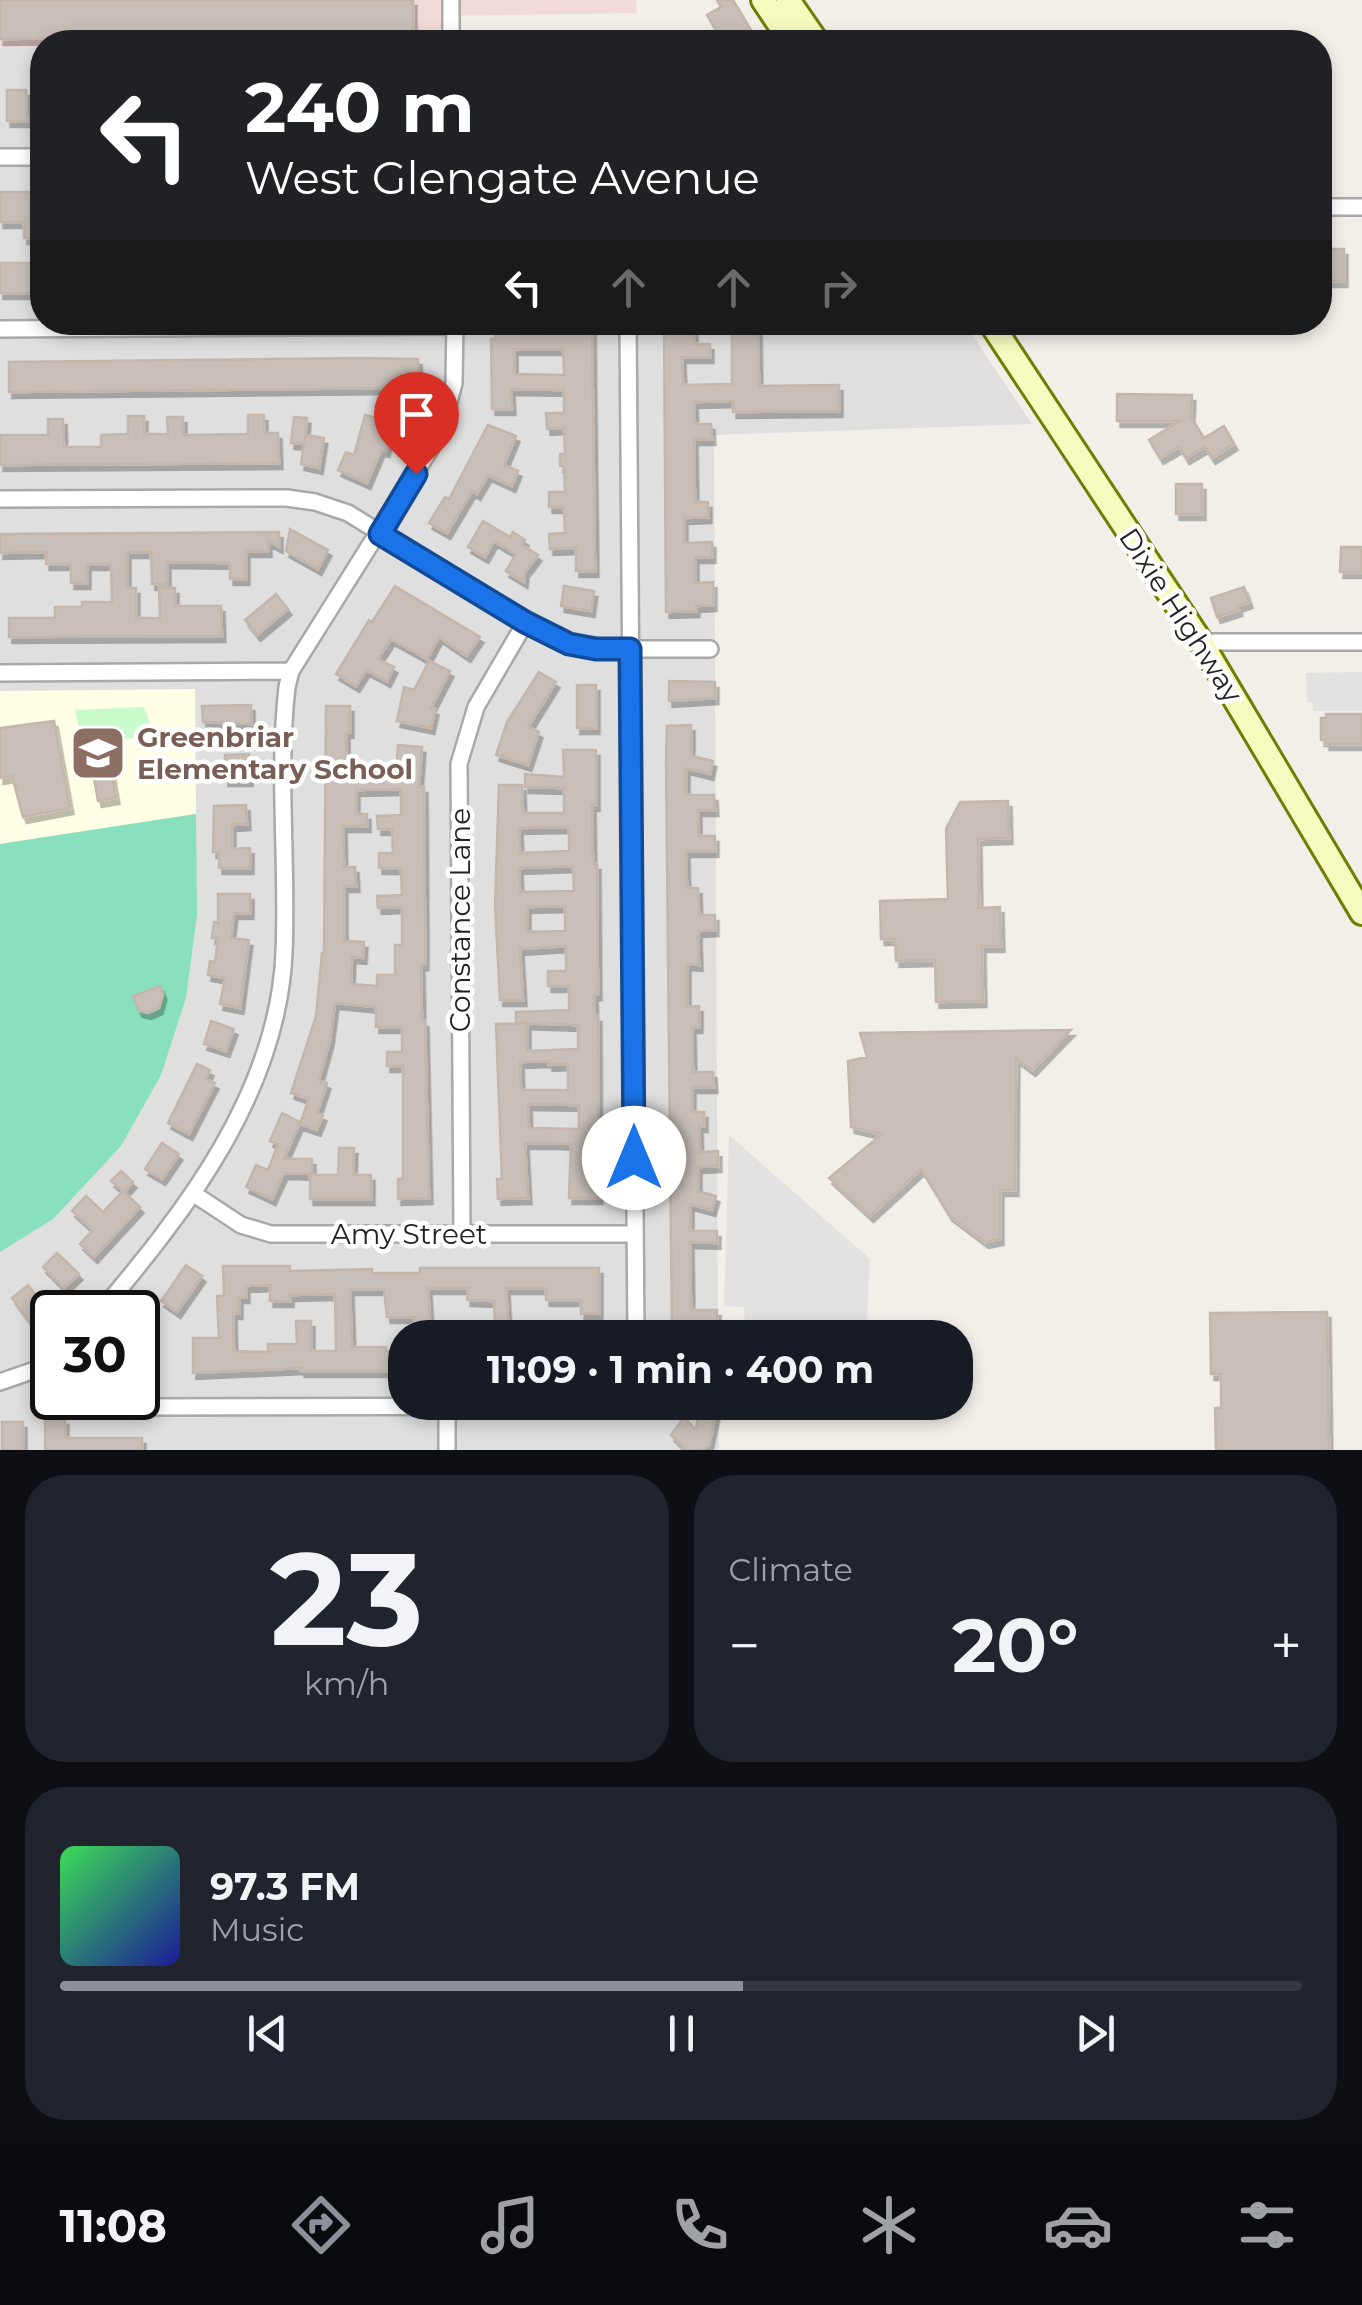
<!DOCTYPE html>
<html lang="en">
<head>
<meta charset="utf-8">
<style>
  :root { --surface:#171b24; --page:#20242c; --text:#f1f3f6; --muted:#9ea1a6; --line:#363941; --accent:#8c9099 }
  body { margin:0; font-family:Montserrat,sans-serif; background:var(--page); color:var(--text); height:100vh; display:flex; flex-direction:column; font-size:38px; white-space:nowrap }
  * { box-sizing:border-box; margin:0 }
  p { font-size:32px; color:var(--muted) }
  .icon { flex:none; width:55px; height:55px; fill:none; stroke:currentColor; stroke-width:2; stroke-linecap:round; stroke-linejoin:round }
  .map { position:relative; height:1450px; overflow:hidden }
  .drawer { display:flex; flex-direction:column; gap:25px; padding:25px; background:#0d0f14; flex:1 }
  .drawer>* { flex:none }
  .hud { position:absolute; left:30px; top:30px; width:1302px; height:305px; border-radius:40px; box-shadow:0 5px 15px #0003; background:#202124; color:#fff; overflow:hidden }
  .speed { position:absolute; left:30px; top:1290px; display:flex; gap:20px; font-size:50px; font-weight:700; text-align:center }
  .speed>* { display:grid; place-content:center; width:130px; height:130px; border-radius:50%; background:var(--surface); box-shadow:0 5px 15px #0003; line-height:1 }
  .speed .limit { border:5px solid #111; border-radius:15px; background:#fff; color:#111 }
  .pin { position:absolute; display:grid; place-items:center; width:85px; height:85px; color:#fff; margin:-102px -42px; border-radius:50% 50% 50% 0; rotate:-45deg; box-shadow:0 0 10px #0007 }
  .pin .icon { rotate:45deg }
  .me { position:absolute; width:110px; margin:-55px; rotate:0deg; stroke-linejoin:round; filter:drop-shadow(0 0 8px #0008) }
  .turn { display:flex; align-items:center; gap:35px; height:210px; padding:0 50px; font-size:45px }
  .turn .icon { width:130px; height:130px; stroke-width:2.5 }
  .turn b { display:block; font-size:70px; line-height:85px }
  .lanes { display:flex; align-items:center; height:95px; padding:0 50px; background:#0003; justify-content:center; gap:50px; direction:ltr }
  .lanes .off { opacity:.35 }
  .big { font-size:75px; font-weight:700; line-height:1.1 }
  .drawer .tile { flex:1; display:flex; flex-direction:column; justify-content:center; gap:15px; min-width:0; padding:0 35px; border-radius:40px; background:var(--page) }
  .drawer .dial { align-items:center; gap:0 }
  .dial b { font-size:130px; line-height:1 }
  .song { display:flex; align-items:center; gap:30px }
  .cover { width:120px; height:120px; border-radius:15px; background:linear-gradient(135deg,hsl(130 70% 55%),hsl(240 70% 35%)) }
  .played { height:10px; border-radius:5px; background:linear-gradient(90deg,var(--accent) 55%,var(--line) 55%) }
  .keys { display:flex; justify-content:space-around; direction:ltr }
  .heat { display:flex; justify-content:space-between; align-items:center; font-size:55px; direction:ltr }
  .drawer .tiles { flex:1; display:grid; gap:25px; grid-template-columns:1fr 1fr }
  .tile:last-child { grid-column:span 2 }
  .trip { position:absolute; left:388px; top:1320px; width:585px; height:100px; border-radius:40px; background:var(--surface); box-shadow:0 5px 15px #0003; font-weight:700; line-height:100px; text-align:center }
  .tab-bar { display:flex; height:160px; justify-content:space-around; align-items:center; background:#090b0e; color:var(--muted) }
  .tab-bar .icon { width:70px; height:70px }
  .tab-bar .selected { color:var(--accent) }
  .tab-bar b { font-size:45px; color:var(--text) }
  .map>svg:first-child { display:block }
  .residential { fill:#e0dfdf; fill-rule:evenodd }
  .commercial { fill:#f2dad9 }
  .education { fill:#ffffe5 }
  .park { fill:#c8facc }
  .pitch { fill:#88e0be }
  .parking { fill:#e2e2e2 }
  .building { fill:#c7bfb8; stroke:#c4b6ab; stroke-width:2.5; fill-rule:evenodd; filter:url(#shadow) }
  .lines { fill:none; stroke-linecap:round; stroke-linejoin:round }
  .street-casing { stroke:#a9a9a9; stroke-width:20 }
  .secondary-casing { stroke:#707d05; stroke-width:28 }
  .street { stroke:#fff; stroke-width:15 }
  .secondary { stroke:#f7fabf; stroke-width:22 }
  .route-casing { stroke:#114b97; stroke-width:25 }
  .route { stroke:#1a73e8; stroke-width:18 }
  .labels { text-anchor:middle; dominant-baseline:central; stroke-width:9; stroke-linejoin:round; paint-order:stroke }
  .street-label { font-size:28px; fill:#222; stroke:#fff }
  .education-label { font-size:28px; font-weight:bold; fill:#785e54; stroke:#fff; text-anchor:start }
</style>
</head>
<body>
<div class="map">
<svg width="1362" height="1450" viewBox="0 0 1362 1450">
  <defs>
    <filter id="shadow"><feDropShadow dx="3.5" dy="6" stdDeviation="0" flood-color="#0004"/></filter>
  </defs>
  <rect width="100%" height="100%" fill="#f2efe9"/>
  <path class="residential" d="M0 48H42V322L964 323 1032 424 714 435 718 1337 405 1338V1402L719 1403V1450H0ZM52 1312H138V1398H52Z"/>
  <path class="commercial" d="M0 0H636L637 13 442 16 441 42H42V48H0Z"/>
  <path class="education" d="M195 689 196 814 0 844V691Z"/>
  <path class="park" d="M144 707 154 735 83 745 75 710Z"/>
  <path class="pitch" d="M196 814 197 915 186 998 161 1075 121 1146 53 1219 0 1252V844Z"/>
  <path class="parking" d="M1362 672V711H1313V702H1307L1306 673Z
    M729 1135 870 1259 866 1337H745L744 1307 724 1306Z"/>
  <path class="building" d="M0 0H413V42H104V38L0 39Z
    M717 0H733L758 42H723L707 15 721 7Z
    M7 90H26L27 121H7Z
    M0 192H42L40 238H24V222H0Z
    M1327 249H1344V281H1327Z
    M0 263H42V293H0Z
    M495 322H519L520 334H540L574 333V322H592L595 571H576V548L550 549 549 534 565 533 564 507H549V492H565L564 466H560V454H565L564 428 547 429 546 413H564V390L511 389 512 409H492L491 339H495ZM514 349H563L564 375 514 374Z
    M664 322H694V344H710V357H682L683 385 732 384V322H758L759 386 839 385V411L733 412V401L694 402 695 424H711L712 439H694L695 502H708V517L684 518V543L712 542V557H695V583L713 582V605L696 606V611L666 612Z
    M361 358 418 359 419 410H402V390L399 388 9 392V362Z
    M1117 394 1192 395 1191 417 1204 438 1224 426 1234 444 1212 458 1205 447 1186 458 1179 447 1160 458 1149 440 1180 421H1117Z
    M248 415H264V433H278L279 463 0 465V435H48V419H63L64 447H101V435L128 434V416H144V434H168L167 417H183V435L248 434Z
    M365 415 381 419 378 429 391 432 386 451 381 450 367 483 338 470 346 452 354 455Z
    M294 417 307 418 305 440 306 435 324 438 319 468 301 464 304 444 291 443Z
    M488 425 516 436 504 465 518 471 512 486 488 475 477 494 472 491 447 533 429 523 445 497 449 499Z
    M1176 484H1202V514H1176Z
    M483 521 510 537 513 532 525 540 522 545 538 555 525 572 524 582 506 571 516 554 494 541 485 557 468 547Z
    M290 529 328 550 318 569 286 551Z
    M279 532V547L268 541V551H246V579H230V563L167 562V584H152L151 552H127V588H136V618H160L159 588H175V606H221L222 636 9 637V618H55V607H82V602H112L111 564H87V583H71V564H46V552L0 553V534Z
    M1341 547H1362V572H1340Z
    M395 586 480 637 467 656 439 637 427 659 391 639 378 659 394 667 387 681 366 670 356 686 336 674 369 620 372 622Z
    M564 586 594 591 591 611 561 606Z
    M1244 587 1249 602 1238 606 1239 610 1217 617 1211 598Z
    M276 594 288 609 257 635 245 620Z
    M429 661 450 671 431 708 435 709 431 728 397 721 404 687 414 690Z
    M539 672 556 682 528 727 539 732 528 765 496 755 507 722Z
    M669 681 715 682V698L669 701Z
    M577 685H596V728H577Z
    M251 705V724L203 722 202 706Z
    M326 706H350V732H346V776L396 774 398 745 422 747 419 787H424L425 927V964L421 965 422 1021H425L429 1198 398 1199V1179H403V1066H387V1052H402V1027H376V1007L335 1003 330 1040 319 1080 327 1083 317 1113 323 1115 317 1130 300 1124 309 1099 291 1093 316 1016 322 953H324ZM401 789V815L377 816 378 829H392L393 853H379V868H401L402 895 377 896 378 908 402 907V945H395V975H377V986L351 984 352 957 363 958 364 942 344 941V886H356L355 867H344L343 826H367V814H356V790Z
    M1326 714H1362V744H1326V740H1321V718H1326Z
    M54 721 70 808 23 817 12 776 0 778V728Z
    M691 725V756L713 761 710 774 686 768V795H714L715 810H698V836H715V851H686L687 888H698L699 915H715V930L698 931 699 965 687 964V1007L699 1006V1027H692L693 1072H713L714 1087H692V1112H704V1126H699L700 1152 718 1151V1166L698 1167V1191L716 1196 712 1210 690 1204V1231H717V1243L690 1242 691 1310H717V1324L698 1325 699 1338H672L666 761 667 726Z
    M563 750H596V805H592L593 864H597L598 994 594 995 595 1016H598L599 1198H569L571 1144 553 1143H525L528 1198 498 1199 497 1179H502L496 1024 527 1023V1051L578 1049V1025L516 1023V1012L569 1010V986H548V971H566V946L520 949 523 1000H500L495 905 499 785H522L523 813H564V788L525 787V774L564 777ZM569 827V851L520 853 519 828ZM573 866 574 891 520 892 519 868ZM565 906V931L527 932V907ZM549 1061V1065L568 1064V1090H521L520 1062ZM528 1104 579 1105V1129L529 1128Z
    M108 752 116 798 98 801 90 755Z
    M249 754V780H225V755Z
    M1008 801 1009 838 978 839 979 908 1000 907 1001 946H982L983 1001 936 1002 935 960 896 961 895 939H881L880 901 948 899 946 829 960 802Z
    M246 805 247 824 232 825V849L250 848V868H219V852H213L214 806Z
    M218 894H250V913H234L231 938 249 940 240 1008 220 1004 225 978 208 975 210 961 215 962 218 938H212L214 922 218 923Z
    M160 986 163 994 159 1008 148 1013 139 1011 133 996Z
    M211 1021 234 1029 226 1051 204 1044Z
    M1071 1030 1032 1070 1016 1058 1015 1190H1000V1239L985 1242 949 1215 921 1169 870 1216 829 1178 882 1134 851 1127 848 1061 867 1057 860 1033Z
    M197 1064 210 1070 206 1079 215 1083 189 1134 168 1123Z
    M282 1113 300 1122 284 1159H312V1174L284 1173 272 1199 246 1187 256 1165 268 1170 278 1144 270 1141Z
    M162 1143 179 1154 162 1179 145 1169Z
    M339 1148H354L353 1175H371V1199H310V1175H338Z
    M121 1171 133 1182 124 1192 140 1207 94 1257 80 1244 93 1230 72 1211 86 1196 103 1212 123 1191 111 1181Z
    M57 1253 79 1274 64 1288 43 1267Z
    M186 1265 202 1276 177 1312 161 1301Z
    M223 1266H290V1271L372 1269V1273H420V1268H599V1313L581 1314V1300H546V1288H506L509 1338 455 1337V1322L495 1325 494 1301 467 1300 468 1288H428L431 1338H414V1317H387L384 1289H350L352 1347H386V1351H405V1371H301V1368L193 1373V1338H219L217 1296H224ZM270 1285V1301H290V1295L335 1294 336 1351H311V1321H296L297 1344H268V1352L234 1351 233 1313H239V1297H246V1286Z
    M28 1285 46 1310 30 1322 12 1298Z
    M1327 1312 1329 1450H1216L1215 1408H1221V1374H1211L1210 1313Z
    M700 1402 718 1404 709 1445 703 1450H686L671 1435 684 1417 696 1430Z
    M45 1419H65V1438H142V1450H45Z
    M2 1422H23V1450H2Z"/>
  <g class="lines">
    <g class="street-casing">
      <path id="street" d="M451 0V42
        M0 157H42
        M1320 207H1362
        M628 322 636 1338
        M0 329 455 326
        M0 499 287 498 315 502 348 513 525 623 569 644 597 649H710
        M1201 642H1362
        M0 673 291 671
        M194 1194 241 1225 271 1234H635
        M462 1234 459 764 476 707 525 623
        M100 1312C186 1211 278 1092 284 953 288 865 277 774 287 687L291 671 441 432 454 383 455 322
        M0 1382 52 1364
        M109 1398 128 1407 637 1406V1402
        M447 1407V1450"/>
    </g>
    <g class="secondary-casing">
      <path id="secondary" d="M763 0 791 42
        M788 0 817 42
        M990 322 1201 642 1362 913"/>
    </g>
    <use href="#street" class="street"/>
    <use href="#secondary" class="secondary"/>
  </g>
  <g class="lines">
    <g class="route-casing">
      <path id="route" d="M416 474 380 534 525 622 569 644 596 649H630L634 1158"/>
    </g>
    <use href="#route" class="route"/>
  </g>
  <defs>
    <g id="school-square" transform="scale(2.875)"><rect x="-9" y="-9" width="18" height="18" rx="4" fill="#8d6e63" stroke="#fff"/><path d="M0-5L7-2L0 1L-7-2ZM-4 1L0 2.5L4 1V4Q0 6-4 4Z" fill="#fff"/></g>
  </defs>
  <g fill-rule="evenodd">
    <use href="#school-square" x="98" y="753"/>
  </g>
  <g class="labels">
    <g class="street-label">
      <text transform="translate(1181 615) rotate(57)">Dixie Highway</text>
      <text transform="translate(460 920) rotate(-90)">Constance Lane</text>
      <text x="409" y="1234">Amy Street</text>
    </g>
    <g class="education-label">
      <text x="137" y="737">Greenbriar<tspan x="137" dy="32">Elementary School</tspan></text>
    </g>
  </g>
</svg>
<div class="speed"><div class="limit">30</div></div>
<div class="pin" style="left:416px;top:474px;background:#d93025"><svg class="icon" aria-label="arrive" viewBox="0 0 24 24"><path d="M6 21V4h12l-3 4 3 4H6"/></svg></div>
<svg class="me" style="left:634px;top:1158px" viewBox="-20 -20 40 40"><circle r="19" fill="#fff"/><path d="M0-13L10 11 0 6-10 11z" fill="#1a73e8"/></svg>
<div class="trip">11:09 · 1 min · 400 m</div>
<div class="hud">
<div class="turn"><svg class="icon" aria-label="left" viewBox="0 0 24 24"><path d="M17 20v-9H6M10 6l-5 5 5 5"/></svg><div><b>240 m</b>West Glengate Avenue</div></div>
<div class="lanes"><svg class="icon" aria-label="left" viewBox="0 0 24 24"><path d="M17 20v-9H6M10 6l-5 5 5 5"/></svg><svg class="icon off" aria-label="ahead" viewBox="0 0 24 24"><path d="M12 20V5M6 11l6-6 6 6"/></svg><svg class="icon off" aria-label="ahead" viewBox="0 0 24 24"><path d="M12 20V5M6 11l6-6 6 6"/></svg><svg class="icon off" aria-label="right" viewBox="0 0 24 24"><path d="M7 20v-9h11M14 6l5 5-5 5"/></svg></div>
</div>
</div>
<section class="drawer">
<div class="tiles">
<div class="tile dial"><b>23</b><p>km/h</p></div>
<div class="tile"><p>Climate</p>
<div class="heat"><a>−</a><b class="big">20°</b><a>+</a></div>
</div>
<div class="tile">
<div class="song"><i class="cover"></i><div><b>97.3 FM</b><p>Music</p></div></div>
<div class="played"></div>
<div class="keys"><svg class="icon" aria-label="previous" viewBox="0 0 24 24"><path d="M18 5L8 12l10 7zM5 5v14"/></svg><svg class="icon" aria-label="pause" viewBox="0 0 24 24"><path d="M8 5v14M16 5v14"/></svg><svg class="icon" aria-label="next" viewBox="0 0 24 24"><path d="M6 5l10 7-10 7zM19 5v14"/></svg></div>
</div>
</div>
</section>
<nav class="tab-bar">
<b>11:08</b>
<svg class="icon selected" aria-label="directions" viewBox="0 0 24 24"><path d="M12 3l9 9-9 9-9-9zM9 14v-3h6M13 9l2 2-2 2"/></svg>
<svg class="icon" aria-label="music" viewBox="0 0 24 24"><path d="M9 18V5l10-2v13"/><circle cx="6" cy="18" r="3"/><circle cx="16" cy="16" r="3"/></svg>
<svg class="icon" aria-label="phone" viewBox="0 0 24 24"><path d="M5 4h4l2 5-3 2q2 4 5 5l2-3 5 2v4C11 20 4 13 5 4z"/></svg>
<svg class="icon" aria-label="climate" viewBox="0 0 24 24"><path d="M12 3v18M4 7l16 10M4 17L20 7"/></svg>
<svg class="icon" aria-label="car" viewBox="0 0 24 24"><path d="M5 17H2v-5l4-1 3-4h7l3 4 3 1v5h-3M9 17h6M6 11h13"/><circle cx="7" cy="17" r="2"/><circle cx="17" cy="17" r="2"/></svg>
<svg class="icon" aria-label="filters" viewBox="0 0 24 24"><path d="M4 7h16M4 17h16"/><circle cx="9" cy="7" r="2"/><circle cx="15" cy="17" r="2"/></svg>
</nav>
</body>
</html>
